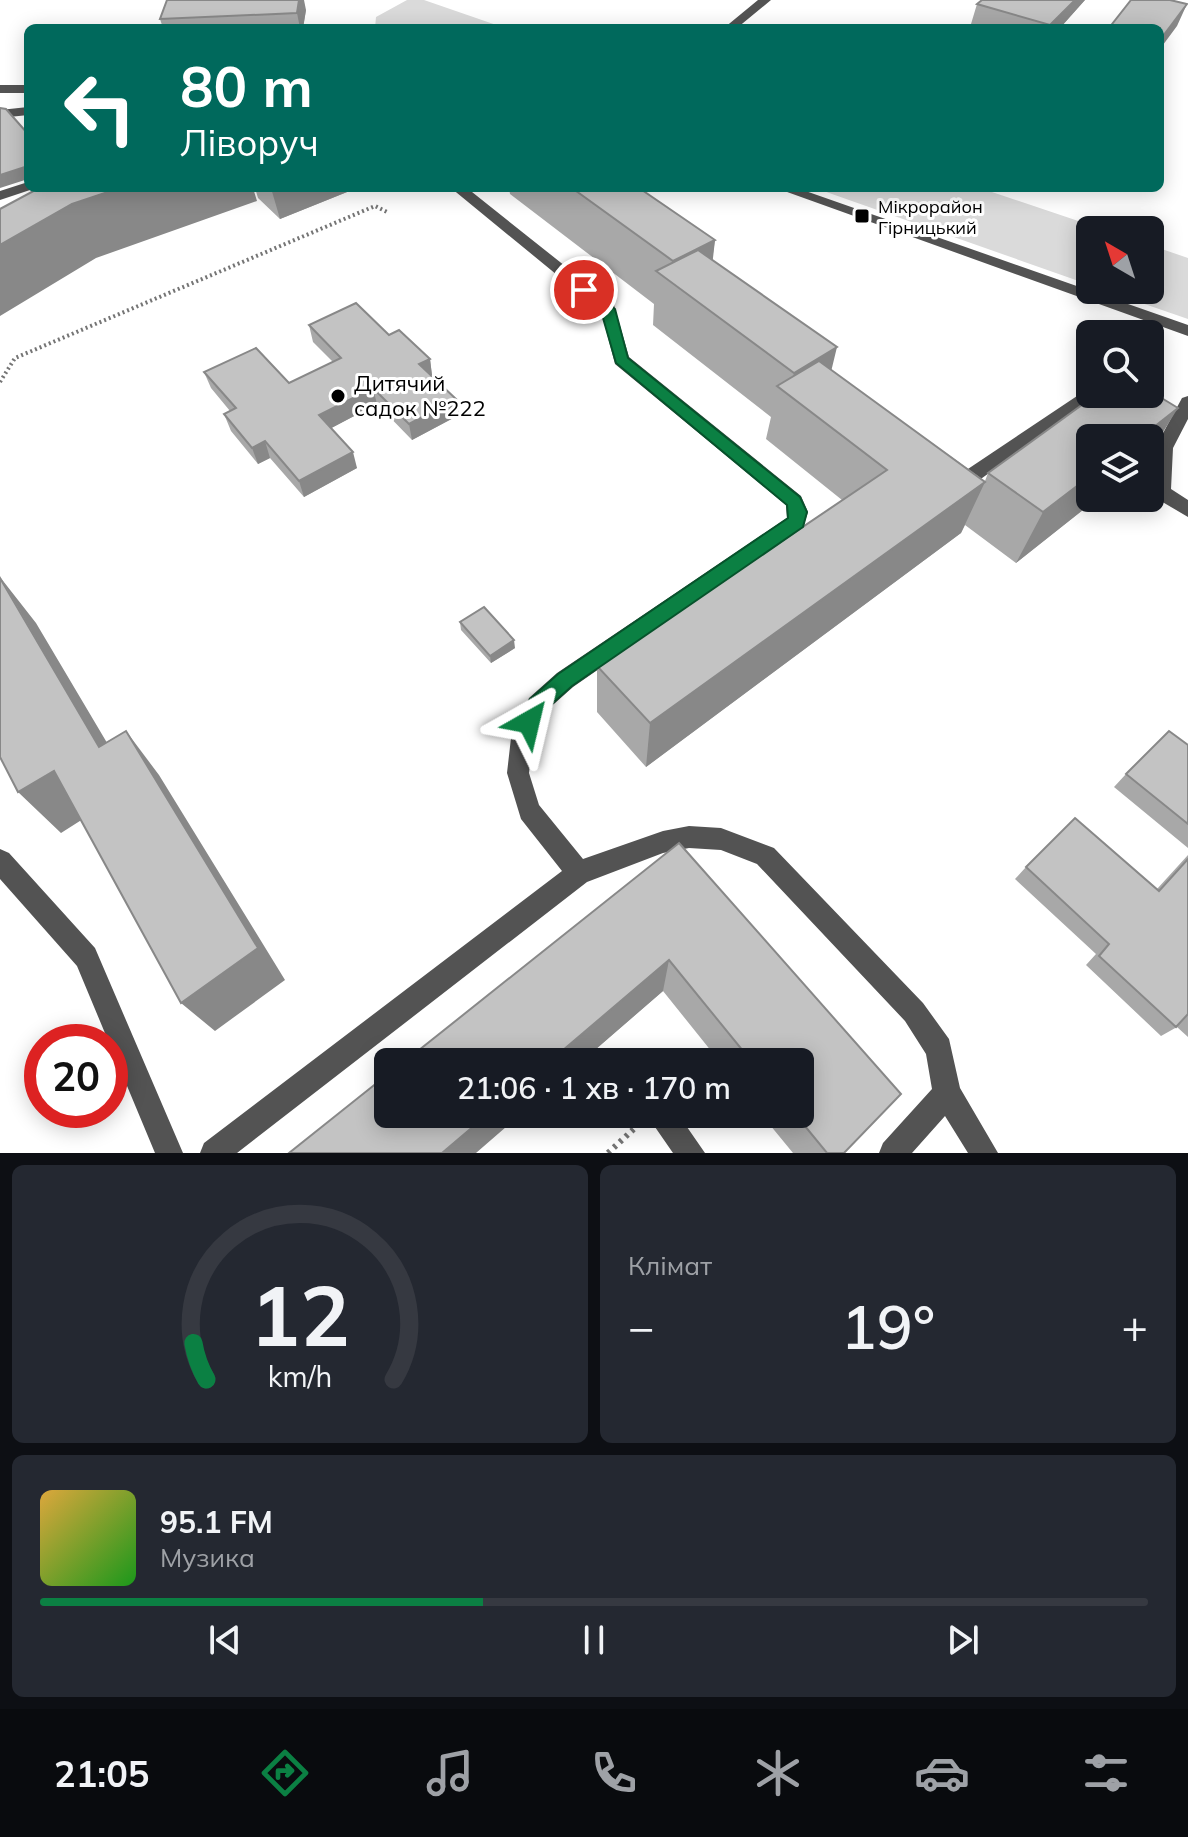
<!DOCTYPE html>
<html lang="uk">
<head>
<meta charset="utf-8">
<style>
  :root { --surface:#171b24; --page:#242831; --text:#f1f3f6; --muted:#9ea1a6; --line:#363941; --accent:#0b8043 }
  body { margin:0; font-family:Mulish,sans-serif; background:var(--page); color:var(--text); height:100vh; display:flex; flex-direction:column; font-size:30px; white-space:nowrap }
  * { box-sizing:border-box; margin:0 }
  p { font-size:26px; color:var(--muted) }
  .icon { flex:none; width:44px; height:44px; fill:none; stroke:currentColor; stroke-width:2; stroke-linecap:round; stroke-linejoin:round }
  .map { position:relative; height:1153px; overflow:hidden }
  .panel { display:flex; flex-direction:column; gap:12px; padding:12px; background:#0d0f14; flex:1 }
  .panel>* { flex:none }
  .top-card { position:absolute; left:24px; top:24px; width:1140px; height:168px; border-radius:12px; box-shadow:0 4px 20px #0003; background:#00695c; color:#fff; overflow:hidden }
  .needle { width:52px; rotate:321deg }
  .tools { position:absolute; left:1076px; top:216px; display:grid; gap:16px }
  .tools a { display:grid; place-items:center; width:88px; height:88px; border-radius:12px; background:var(--surface); box-shadow:0 4px 20px #0003; font-size:40px }
  .speed { position:absolute; left:24px; top:1024px; display:flex; gap:16px; font-size:40px; font-weight:700; text-align:center }
  .speed>* { display:grid; place-content:center; width:104px; height:104px; border-radius:50%; background:var(--surface); box-shadow:0 4px 20px #0003; line-height:1 }
  .speed .limit { border:12px solid #d22; background:#fff; color:#111 }
  .pin { position:absolute; display:grid; place-items:center; width:68px; height:68px; color:#fff; margin:-34px; border:4px solid #fff; border-radius:50%; box-shadow:0 2px 8px #0007 }
  .me { position:absolute; width:88px; margin:-44px; rotate:37deg; stroke-linejoin:round; filter:drop-shadow(0 0 6px #0008) }
  .turn { display:flex; align-items:center; gap:28px; height:168px; padding:0 24px; font-size:36px }
  .turn .icon { width:104px; height:104px; stroke-width:2.5 }
  .turn b { display:block; font-size:56px; line-height:68px }
  .big { font-size:60px; font-weight:600; line-height:1.1 }
  .panel .card { flex:1; display:flex; flex-direction:column; justify-content:center; gap:12px; min-width:0; padding:0 28px; border-radius:12px; background:var(--page) }
  .panel .dial { align-items:center; gap:0 }
  .dial svg { height:208px; overflow:visible; fill:none; stroke:var(--line); stroke-width:7; stroke-linecap:round; text-anchor:middle }
  .dial text { fill:var(--text); stroke:none }
  .song { display:flex; align-items:center; gap:24px }
  .cover { width:96px; height:96px; border-radius:12px; background:linear-gradient(135deg,hsl(40 70% 55%),hsl(120 70% 35%)) }
  .played { height:8px; border-radius:4px; background:linear-gradient(90deg,var(--accent) 40%,var(--line) 40%) }
  .keys { display:flex; justify-content:space-around; direction:ltr }
  .heat { display:flex; justify-content:space-between; align-items:center; font-size:44px; direction:ltr }
  .panel .tiles { flex:1; display:grid; gap:12px; grid-template-columns:1fr 1fr }
  .card:last-child { grid-column:span 2 }
  .trip { position:absolute; left:374px; top:1048px; width:440px; height:80px; border-radius:12px; background:var(--surface); box-shadow:0 4px 20px #0003; font-weight:600; line-height:80px; text-align:center }
  .tabs { display:flex; height:128px; justify-content:space-around; align-items:center; background:#090b0e; color:var(--muted) }
  .tabs .icon { width:56px; height:56px }
  .tabs .current { color:var(--accent) }
  .tabs b { font-size:36px; color:var(--text) }
  .map>svg:first-child { display:block }
  .green { fill:#dadada }
  .lines { fill:none; stroke-linecap:round; stroke-linejoin:round }
  .path-far1 { stroke:#757575; stroke-width:4; stroke-dasharray:2 3; stroke-linecap:butt }
  .path { stroke:#757575; stroke-width:6; stroke-dasharray:3 5; stroke-linecap:butt }
  .minor { fill:#535353; fill-rule:evenodd }
  .wall { fill:#a8a8a8 }
  .shaded-wall { fill:#888 }
  .building { fill:#c3c3c3; stroke:#888; stroke-width:2 }
  .route { fill:#0b8043; stroke:#07532c; stroke-width:2 }
  .poi-dot { fill:#000; stroke:#fff; stroke-width:3 }
  .labels { text-anchor:middle; dominant-baseline:central; stroke-width:6; stroke-linejoin:round; paint-order:stroke }
  .far-poi-label { font-size:18px; fill:#000; stroke:#fff; text-anchor:start }
  .poi-label { font-size:22px; fill:#000; stroke:#fff; text-anchor:start }
</style>
</head>
<body>
<div class="map">
<svg width="1188" height="1153" viewBox="0 0 1188 1153">
  <rect width="100%" height="100%" fill="#fff"/>
  <path class="green" d="M407 0H424L505 28H375L376 17Z
    M815 188H980L1105 230H1090V285Z
    M1150 245 1188 258V319L1104 290H1150Z"/>
  <g class="lines">
    <path class="path-far1" d="M0 382 15 358 375 206 389 213"/>
    <path class="path" d="M608 1153 637 1126"/>
    <path class="minor" d="M758 0H771L737 28H724Z
      M0 85H28V93H0Z
      M28 107V115L0 118V110Z
      M28 182V188L33 189 0 200V191Z
      M451 188H467L614 305 629 357 801 496 808 512 803 527 573 687 545 712 533 738 529 773 539 805 583 859 663 831 689 826 721 828 774 848 923 1003 949 1039 960 1088 998 1153H968L945 1116 912 1153H879L883 1143 932 1089 926 1054 905 1021 757 864 721 850 689 848 663 853 587 882 237 1153H200L204 1143 562 871 521 819 507 773 511 738 529 698 557 673 787 518 786 505 615 364 601 311Z
      M776 188H797L1188 325V336Z
      M1077 396 1151 433 1154 438 1151 443 1150 438H1130L1078 410 961 493H947L945 488 947 483Z
      M1188 396V419L1173 448 1171 489 1188 500V517L1154 497 1152 492 1155 448 1182 398Z
      M0 849 9 853 95 948 183 1153H155L77 966 0 879Z
      M646 1114H678L705 1153H673Z"/>
  </g>
  <path class="wall" d="M982 0H1085L1060 28H984L971 24 977 4Z
    M306 10 303 28H163L160 19Z
    M255 188H357L280 219 258 198Z
    M509 188H639L715 240 712 260 832 371 985 481 988 473 1090 498H1098L1016 563 965 525 961 533 646 767 597 712V666L842 500 766 439 771 417 653 325 654 304 510 194Z
    M309 325 389 335 430 359 432 376 459 415 412 440 377 404 331 428 357 468 304 497 270 458 258 464 231 431 224 414 230 411 211 388 204 372 289 383 333 362 313 342Z
    M460 622 515 648 491 663 461 630Z
    M1188 745V848L1114 787 1126 774Z
    M679 843 901 1094 844 1153H793L761 1114H800V1062H720L663 991 581 1062H404Z
    M1188 855V1037L1177 1027 1161 1036 1086 965 1096 954 1015 879 1026 867 1157 889Z"/>
  <path class="shaded-wall" d="M299 0H304L306 10 303 28H300L297 13Z
    M1075 0H1085L1060 28H1049L1050 25Z
    M1187 4 1177 26 1160 49V40Z
    M28 166V179L0 188V175Z
    M120 188H253L257 201 96 258 0 316V245L72 204Z
    M271 188H357L280 219Z
    M715 240 709 294 672 283 673 261Z
    M837 347 824 401 789 396 794 373Z
    M430 359 432 375 422 380 419 364Z
    M373 388 377 404 324 432 319 415Z
    M456 399 459 415 412 440 409 424Z
    M1178 408 1150 453V438H1140Z
    M265 441 270 458 258 464 252 448Z
    M353 452 357 468 304 497 299 481Z
    M1090 476V498H1098L1016 563 1043 512Z
    M985 482 961 533 646 767 650 723Z
    M0 577 36 623 135 790 99 747Z
    M514 640 515 648 491 663 490 656Z
    M126 731 159 775 285 980 215 1031 181 1003Z
    M54 771 94 812 61 833 18 792Z
    M669 960 663 991 581 1062H549Z
    M488 1114H521L476 1153H442Z"/>
  <path class="building" d="M167 0H299L297 13 160 19Z
    M982 0H1075L1050 25 977 4Z
    M1131 0H1170L1187 4 1160 40V28H1109Z
    M0 108 6 109 28 134V166L0 175Z
    M39 188H120L72 204 0 245V209Z
    M572 188H639L715 240 673 261Z
    M698 250 837 347 794 373 656 271Z
    M356 303 389 335 399 330 430 359 419 364 456 399 409 424 373 388 319 415 353 452 299 481 265 441 252 448 224 414 236 408 204 372 256 348 289 383 341 358 309 325Z
    M819 361 985 482 650 723 597 666 887 470 777 386Z
    M1150 391 1178 408 1140 438H1090V476L1043 512 988 473 1097 394H1150Z
    M0 578 99 747 126 731 258 948 181 1003 54 771 18 792 0 757Z
    M484 607 514 640 490 656 460 622Z
    M1169 731 1188 745V824L1126 774Z
    M1075 818 1159 891 1188 859V1014L1176 1027 1099 956 1109 944 1026 867Z
    M679 843 901 1094 844 1153H827L795 1114H800V1062H752L669 960 549 1062H404Z
    M388 1074V1114H488L442 1153H289Z"/>
  <path class="route" d="M584 286 615 309 628 358 800 497 807 512 803 527 572 686 544 711 537 728 529 731 522 728 519 722 530 699 558 674 788 518 787 505 616 363 601 311 577 290Z"/>
  <g class="poi-dot">
    <rect x="854" y="208" width="16" height="16" rx="4"/>
    <circle cx="338" cy="396" r="8"/>
  </g>
  <g class="labels">
    <g class="far-poi-label">
      <text x="878" y="206">Мiкрорайон<tspan x="878" dy="21">Гiрницький</tspan></text>
    </g>
    <g class="poi-label">
      <text x="354" y="383">Дитячий<tspan x="354" dy="25">садок №222</tspan></text>
    </g>
  </g>
</svg>
<div class="tools">
<a><svg class="needle" viewBox="-14 -14 28 28"><path d="M0-13l5 13h-10z" fill="#e53935"/><path d="M0 13l5-13h-10z" fill="#9ea1a6"/></svg></a>
<a><svg class="icon" aria-label="search" viewBox="0 0 24 24"><circle cx="10" cy="10" r="6"/><path d="M15 15l6 6"/></svg></a>
<a><svg class="icon" aria-label="layers" viewBox="0 0 24 24"><path d="M12 4l9 5-9 5-9-5zM3 14l9 5 9-5"/></svg></a>
</div>
<div class="speed"><div class="limit">20</div></div>
<div class="pin" style="left:584px;top:290px;background:#d93025"><svg class="icon" aria-label="arrive" viewBox="0 0 24 24"><path d="M6 21V4h12l-3 4 3 4H6"/></svg></div>
<svg class="me" style="left:529px;top:722px" viewBox="-20 -20 40 40"><path d="M0-17L14 15 0 8-14 15z" fill="#0b8043" stroke="#fff" stroke-width="4"/></svg>
<div class="trip">21:06 · 1 хв · 170 m</div>
<div class="top-card">
<div class="turn"><svg class="icon" aria-label="left" viewBox="0 0 24 24"><path d="M17 20v-9H6M10 6l-5 5 5 5"/></svg><div><b>80 m</b>Ліворуч</div></div>
</div>
</div>
<section class="panel">
<div class="tiles">
<div class="card dial"><svg viewBox="0 0 100 80">
<path d="M14 69A42 42 0 1 1 86 69"/>
<path d="M14 69A42 42 0 0 1 9 55" stroke="#0b8043"/>
<text x="50" y="56" font-size="32" font-weight="700">12</text>
<text x="50" y="72" font-size="11">km/h</text>
</svg></div>
<div class="card"><p>Клімат</p>
<div class="heat"><a>−</a><b class="big">19°</b><a>+</a></div>
</div>
<div class="card">
<div class="song"><i class="cover"></i><div><b>95.1 FM</b><p>Музика</p></div></div>
<div class="played"></div>
<div class="keys"><svg class="icon" aria-label="previous" viewBox="0 0 24 24"><path d="M18 5L8 12l10 7zM5 5v14"/></svg><svg class="icon" aria-label="pause" viewBox="0 0 24 24"><path d="M8 5v14M16 5v14"/></svg><svg class="icon" aria-label="next" viewBox="0 0 24 24"><path d="M6 5l10 7-10 7zM19 5v14"/></svg></div>
</div>
</div>
</section>
<nav class="tabs">
<b>21:05</b>
<svg class="icon current" aria-label="directions" viewBox="0 0 24 24"><path d="M12 3l9 9-9 9-9-9zM9 14v-3h6M13 9l2 2-2 2"/></svg>
<svg class="icon" aria-label="music" viewBox="0 0 24 24"><path d="M9 18V5l10-2v13"/><circle cx="6" cy="18" r="3"/><circle cx="16" cy="16" r="3"/></svg>
<svg class="icon" aria-label="phone" viewBox="0 0 24 24"><path d="M5 4h4l2 5-3 2q2 4 5 5l2-3 5 2v4C11 20 4 13 5 4z"/></svg>
<svg class="icon" aria-label="climate" viewBox="0 0 24 24"><path d="M12 3v18M4 7l16 10M4 17L20 7"/></svg>
<svg class="icon" aria-label="car" viewBox="0 0 24 24"><path d="M5 17H2v-5l4-1 3-4h7l3 4 3 1v5h-3M9 17h6M6 11h13"/><circle cx="7" cy="17" r="2"/><circle cx="17" cy="17" r="2"/></svg>
<svg class="icon" aria-label="filters" viewBox="0 0 24 24"><path d="M4 7h16M4 17h16"/><circle cx="9" cy="7" r="2"/><circle cx="15" cy="17" r="2"/></svg>
</nav>
</body>
</html>
